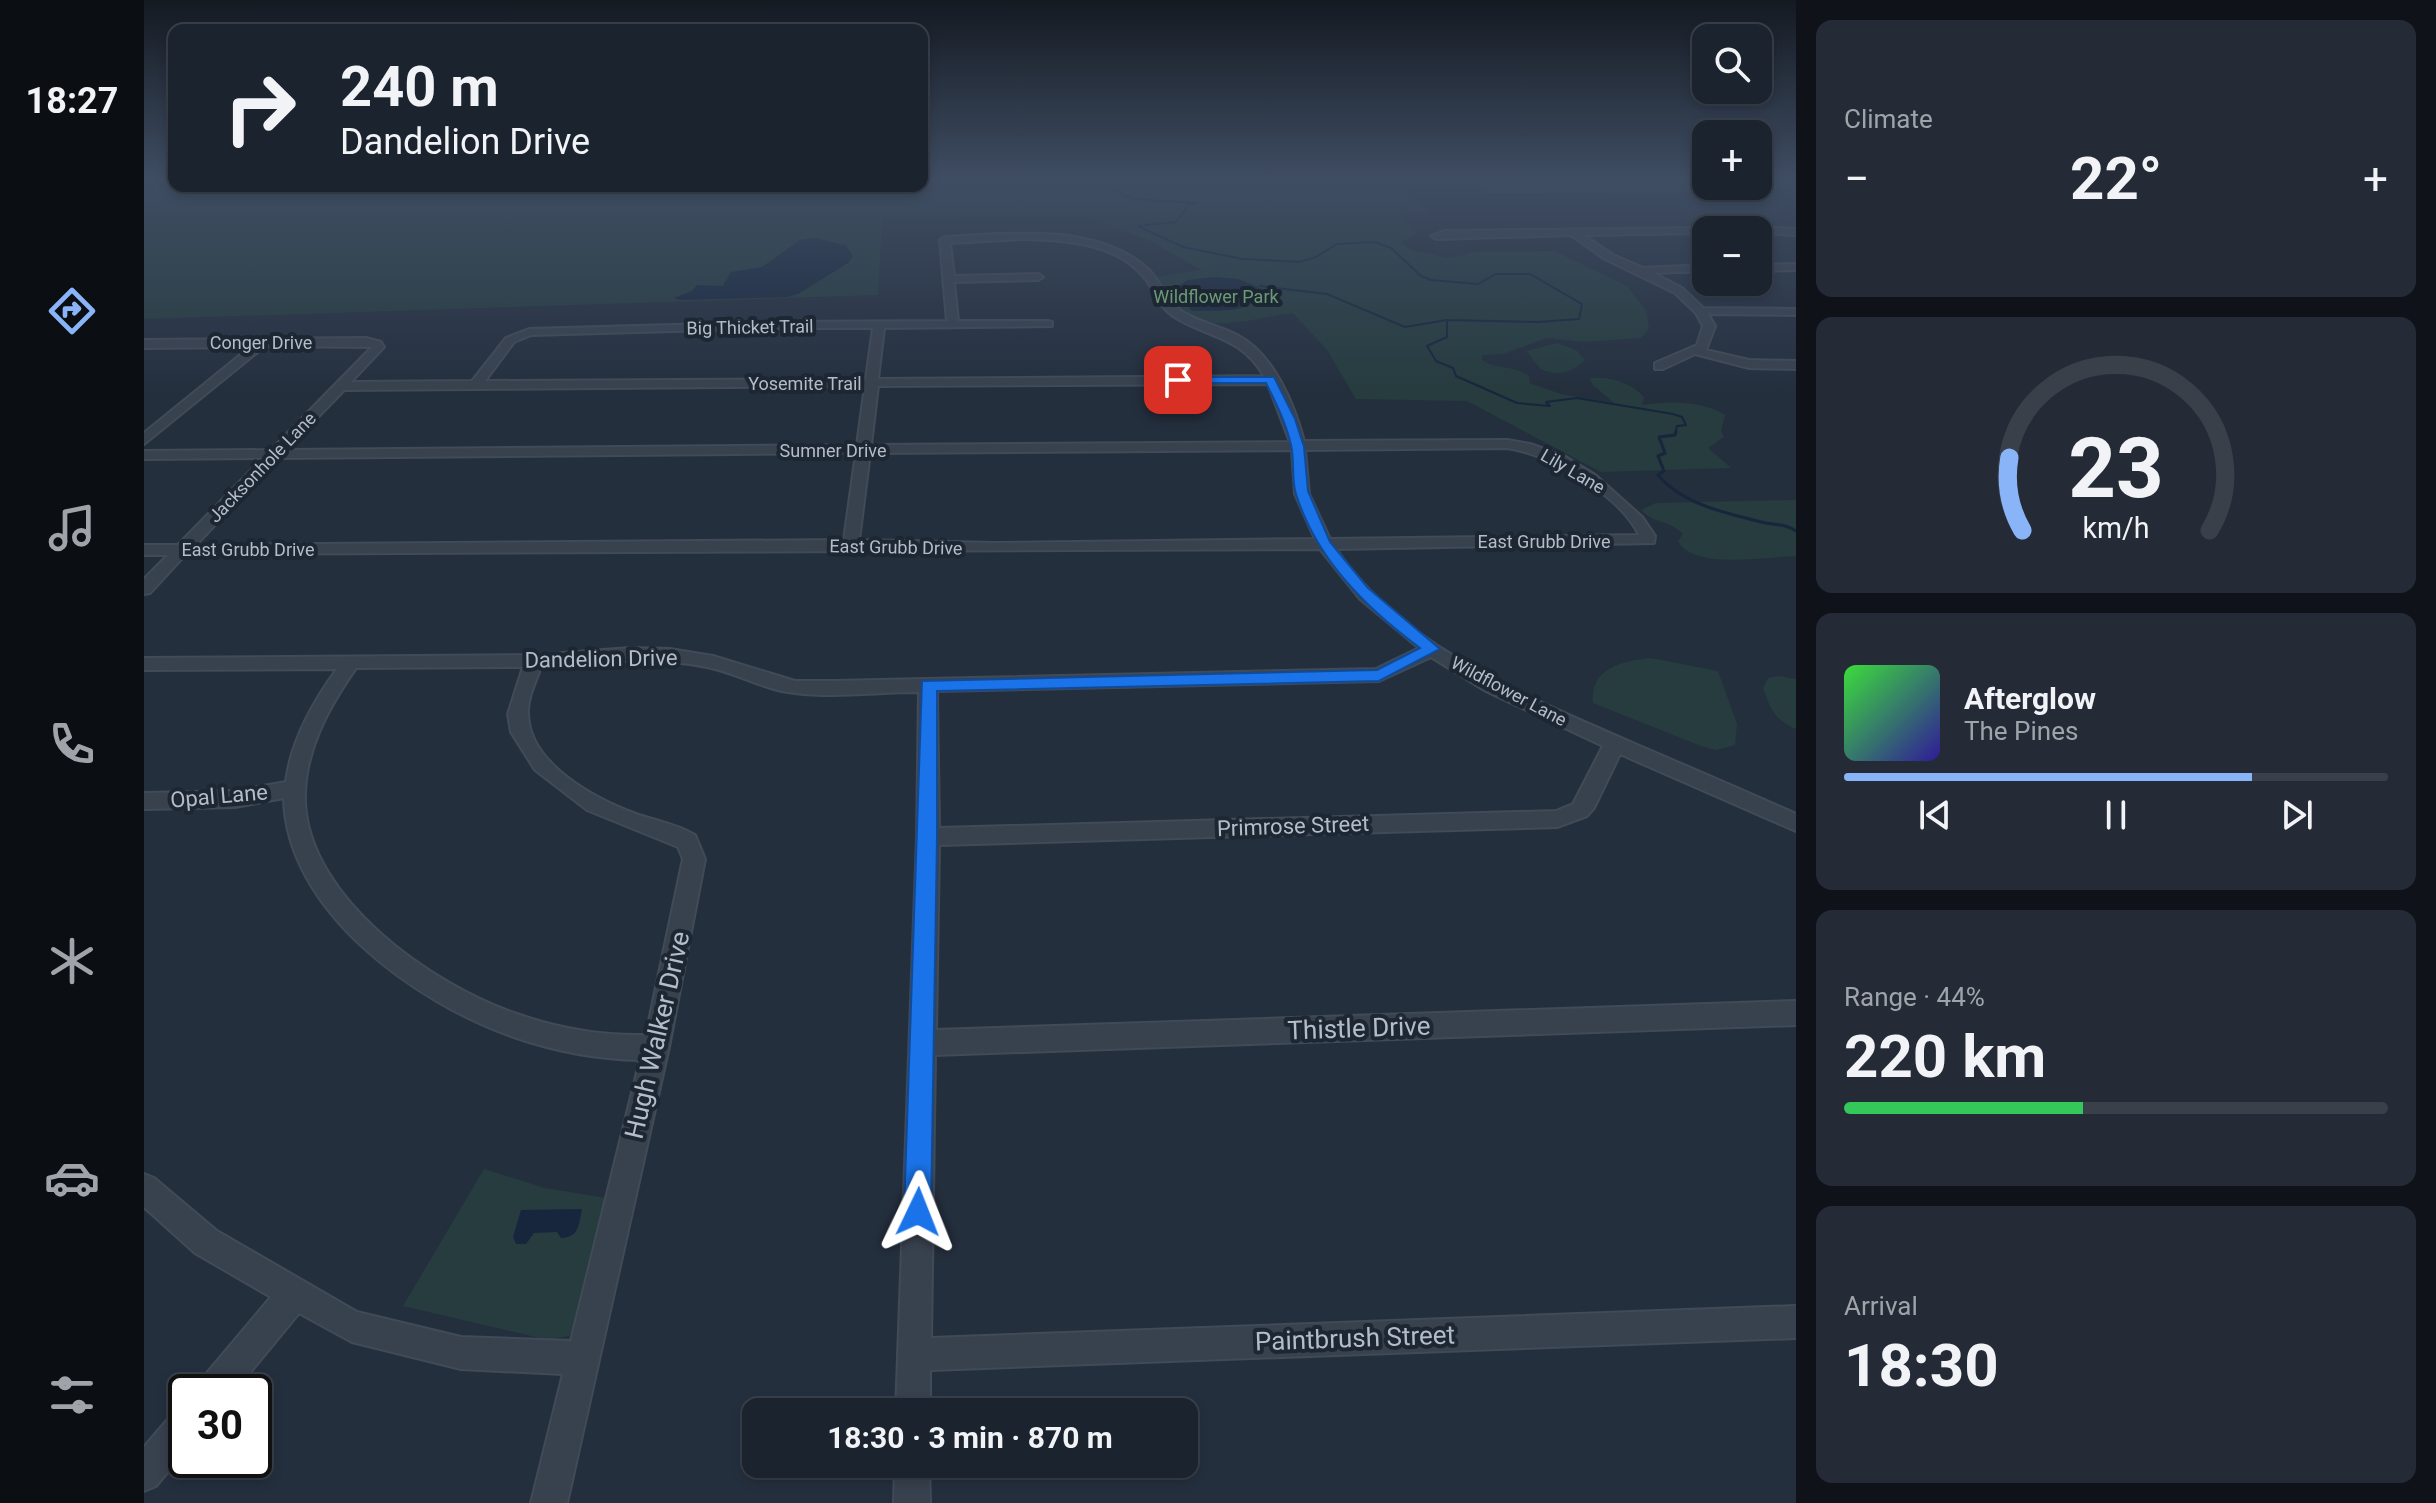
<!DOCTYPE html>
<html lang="en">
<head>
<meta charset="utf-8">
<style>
  :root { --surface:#1b232e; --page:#242b36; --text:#f1f3f6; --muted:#a0a4aa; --line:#39404a; --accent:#8ab4f8 }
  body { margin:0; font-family:Roboto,sans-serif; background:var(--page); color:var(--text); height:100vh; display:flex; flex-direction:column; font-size:30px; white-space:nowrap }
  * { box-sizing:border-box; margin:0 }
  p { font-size:26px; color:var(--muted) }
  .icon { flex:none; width:44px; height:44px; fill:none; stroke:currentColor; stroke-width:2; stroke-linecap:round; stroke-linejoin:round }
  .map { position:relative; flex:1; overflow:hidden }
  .drawer { display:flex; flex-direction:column; gap:20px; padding:20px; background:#0f1319; width:640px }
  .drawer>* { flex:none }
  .guide { position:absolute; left:24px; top:24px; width:760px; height:168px; border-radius:16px; box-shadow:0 4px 12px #0003,0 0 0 2px var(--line); background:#1b232e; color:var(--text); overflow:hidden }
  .controls { position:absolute; left:1548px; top:24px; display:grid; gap:16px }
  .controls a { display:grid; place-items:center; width:80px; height:80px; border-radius:16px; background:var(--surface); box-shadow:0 4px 12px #0003,0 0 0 2px var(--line); font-size:40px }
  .speed { position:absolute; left:24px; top:1374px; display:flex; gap:16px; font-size:40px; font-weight:700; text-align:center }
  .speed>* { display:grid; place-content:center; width:104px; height:104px; border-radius:50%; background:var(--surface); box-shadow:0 4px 12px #0003,0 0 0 2px var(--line); line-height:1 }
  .speed .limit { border:4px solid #111; border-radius:12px; background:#fff; color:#111 }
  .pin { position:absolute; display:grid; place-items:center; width:68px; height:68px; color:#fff; margin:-34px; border-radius:16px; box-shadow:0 4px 12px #0006 }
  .me { position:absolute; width:88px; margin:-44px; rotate:2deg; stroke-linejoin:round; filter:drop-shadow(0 0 6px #0008) }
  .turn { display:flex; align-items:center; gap:28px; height:168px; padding:0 40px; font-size:36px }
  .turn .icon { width:104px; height:104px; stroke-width:2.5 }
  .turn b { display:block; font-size:56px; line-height:68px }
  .big { font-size:60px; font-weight:700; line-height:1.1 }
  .drawer .widget { flex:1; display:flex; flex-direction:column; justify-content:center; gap:12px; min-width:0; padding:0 28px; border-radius:16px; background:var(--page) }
  .drawer .dial { align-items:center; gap:0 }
  .dial svg { height:208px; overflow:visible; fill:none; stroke:var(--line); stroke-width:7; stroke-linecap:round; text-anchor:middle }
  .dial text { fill:var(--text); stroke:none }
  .song { display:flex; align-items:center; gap:24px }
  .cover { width:96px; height:96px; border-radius:12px; background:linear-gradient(135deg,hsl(120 70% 55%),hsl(250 70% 35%)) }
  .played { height:8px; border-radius:4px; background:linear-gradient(90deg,var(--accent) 75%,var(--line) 75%) }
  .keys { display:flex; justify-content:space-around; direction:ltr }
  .heat { display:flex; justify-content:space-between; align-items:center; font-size:44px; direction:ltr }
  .charge { height:12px; border-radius:6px; background:linear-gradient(90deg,#34c759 44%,var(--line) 0) }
  .trip { position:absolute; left:598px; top:1398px; width:456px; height:80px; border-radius:16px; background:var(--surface); box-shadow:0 4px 12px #0003,0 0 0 2px var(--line); font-weight:700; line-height:80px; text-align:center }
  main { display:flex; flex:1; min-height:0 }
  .tab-bar { display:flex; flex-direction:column; width:144px; justify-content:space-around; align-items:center; background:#0b0e12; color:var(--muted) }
  .tab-bar .icon { width:56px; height:56px }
  .tab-bar .active { color:var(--accent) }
  .tab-bar b { font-size:36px; color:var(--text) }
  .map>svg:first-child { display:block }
  .green { fill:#263c3f }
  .water { fill:#17263c }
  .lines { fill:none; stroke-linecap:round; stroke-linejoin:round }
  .stream-far1 { stroke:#17263c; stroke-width:2 }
  .stream { stroke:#17263c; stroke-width:3 }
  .building { fill:#364354; stroke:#1f2835; stroke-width:2 }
  .minor-casing { stroke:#414a57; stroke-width:4 }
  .minor { fill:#38414e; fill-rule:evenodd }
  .route { fill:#1a73e8; stroke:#114b97; stroke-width:2 }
  .labels { text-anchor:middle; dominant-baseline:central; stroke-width:8; stroke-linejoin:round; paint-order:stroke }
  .far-park-label { font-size:18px; fill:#6b9a76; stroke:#1d2633 }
  .far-street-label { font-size:18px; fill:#b4bcc9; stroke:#1d2633 }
  .street-label { font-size:22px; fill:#b4bcc9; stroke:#1d2633 }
  .near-street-label { font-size:26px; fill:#b4bcc9; stroke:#1d2633 }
</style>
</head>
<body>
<main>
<nav class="tab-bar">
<b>18:27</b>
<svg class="icon active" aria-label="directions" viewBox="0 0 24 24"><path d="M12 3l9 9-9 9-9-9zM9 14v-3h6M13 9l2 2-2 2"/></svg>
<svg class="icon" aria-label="music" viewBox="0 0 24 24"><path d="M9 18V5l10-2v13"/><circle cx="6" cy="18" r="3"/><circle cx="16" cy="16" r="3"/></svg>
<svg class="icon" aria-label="phone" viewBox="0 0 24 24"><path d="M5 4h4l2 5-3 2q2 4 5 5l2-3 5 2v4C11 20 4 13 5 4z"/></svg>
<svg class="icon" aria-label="climate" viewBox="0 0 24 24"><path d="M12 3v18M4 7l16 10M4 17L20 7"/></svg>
<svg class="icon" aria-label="car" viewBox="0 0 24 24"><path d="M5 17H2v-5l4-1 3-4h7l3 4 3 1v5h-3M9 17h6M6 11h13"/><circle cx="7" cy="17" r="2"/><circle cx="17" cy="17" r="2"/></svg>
<svg class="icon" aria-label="filters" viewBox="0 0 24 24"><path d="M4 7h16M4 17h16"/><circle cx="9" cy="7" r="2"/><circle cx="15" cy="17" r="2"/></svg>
</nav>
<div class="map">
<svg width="1652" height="1503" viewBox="0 0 1652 1503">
  <rect width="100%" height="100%" fill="#242f3e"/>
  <path class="green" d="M19 179H30V186H778V179H1249L1286 213H1261L1256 217 1274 234 1257 242 1266 250 1306 258 1331 252 1410 251 1483 286 1502 310 1505 329 1497 338 1438 342 1403 338 1359 354 1338 355V360C1353 370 1370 365 1385 376L1386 383 1417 394 1470 403 1449 385 1445 378C1465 376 1487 382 1500 397L1498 405C1525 401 1557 400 1581 415L1577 431 1580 437 1564 448 1587 468 1457 472 1323 401 1212 399 1183 350 1149 313C1113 317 1061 336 1031 309 1023 301 1016 286 1010 277L1057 270 1007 241 942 217 738 219 734 295 0 319V189Z
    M1413 343 1432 350 1441 360C1429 372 1413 377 1397 369 1395 367 1384 354 1383 351Z
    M1652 500V556C1624 557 1548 570 1534 541L1539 534C1527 521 1509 523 1497 510L1512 503Z
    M1507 658 1574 671 1593 724 1591 745 1572 750 1557 746 1449 703C1445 668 1479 661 1507 658Z
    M1635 676 1652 679V729C1631 721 1626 708 1619 688L1624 678Z
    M340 1169 401 1188 462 1198 432 1325 425 1336 404 1340 259 1306Z"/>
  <path class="water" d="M673 238 702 246 709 256 704 263 654 294 643 297 537 300 530 298 548 291 553 285 579 286 587 272 618 267 656 240Z
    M1070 277 1095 279 1118 289C1115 291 1114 296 1112 299 1101 314 1063 310 1048 311L1032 293V287L1044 280Z
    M438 1209C435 1224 435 1238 417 1238L413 1232 390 1233 382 1244H372L369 1237 377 1210Z"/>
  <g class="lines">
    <path class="stream-far1" d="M868 179C905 188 942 174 979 187L969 190 989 199 1053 203 1045 204 1032 222 994 226 1039 247 1098 259 1155 262 1172 257 1193 244 1231 242 1247 248 1277 276 1287 280 1334 284 1352 274H1386L1438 304 1435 319 1394 322 1303 320V337L1283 346 1292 361 1309 368 1312 376 1373 403 1406 406 1402 402 1433 398 1529 414 1538 417 1542 425 1533 426 1531 434
      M1116 286 1183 294 1261 327 1303 320"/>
    <path class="stream" d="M1532 432 1531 435 1515 437 1521 453 1514 456 1520 471 1514 475C1539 505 1585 514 1622 523 1633 525 1642 524 1652 531"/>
  </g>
  <path class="building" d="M1322 179H1562V193L1343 195Z"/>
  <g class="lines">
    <g class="minor-casing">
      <path id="minor" d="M1614 227 1652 229V235L1614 233V230H1609Z
        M1565 228 1562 233 1439 235 1469 255 1499 268 1562 265V271L1509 273 1538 288 1559 308 1652 309V315L1564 314 1571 326 1562 350 1605 360 1652 361V369L1605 368 1551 354 1519 369H1511V363L1553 345 1559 326 1552 313 1531 293 1461 259 1427 235 1292 239 1287 236 1300 231Z
        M852 234C904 233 962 232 1003 268 1017 281 1021 300 1037 311 1054 322 1075 326 1093 335 1130 354 1150 404 1160 441L1363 440 1386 444 1420 456 1451 475 1498 517 1511 536 1510 543 1192 549C1258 647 1380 695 1484 741 1540 765 1596 789 1652 814V831L1476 754 1450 808 1443 816 1413 827 795 845 792 1030 1652 1001V1025L791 1055 787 1338 1652 1306V1338L786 1370V1412H752L773 837 775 692C734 692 691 698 651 693 620 690 593 673 563 667 508 656 453 662 397 667 392 681 383 698 384 714 385 764 451 799 492 814 512 821 532 824 551 835L561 859 525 1047 423 1503H387L419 1374 317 1369 208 1342 155 1313 90 1392H53L57 1380 127 1297 51 1253 0 1207V1174L10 1178 73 1231 213 1312 317 1337 427 1341 496 1060C453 1059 410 1051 370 1037 272 1003 142 911 140 798L91 807 0 809V793L91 791 142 782C147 740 169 702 193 669L0 670V658L390 655 487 648 526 649 569 656 651 681H690L1232 669 1275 648 1216 599 1176 549 42 554 6 593 0 594V579L24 555H0V545H34L119 458 0 459V451L127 450 228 347 121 346 0 444V433L106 347 0 348V340L222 338 237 342 240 347 207 382 328 381 362 338 385 329 634 322 803 321 796 240 801 237ZM878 239C919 240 971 242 1000 277 1011 290 1014 306 1029 316 1065 339 1096 335 1120 376L734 379 740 328 908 326V322L904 321H814L810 282 894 280 899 277 894 274 810 276 806 243ZM634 328H729L722 379 341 381 370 342 387 335ZM1124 384 1146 442 727 445 734 386ZM721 386 713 445 142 450 200 390ZM1363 448C1406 454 1476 495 1495 535L1186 539 1165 494 1161 450ZM1148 450 1151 494 1171 539 852 543 715 540 726 453ZM712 453 700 540 52 545 134 458ZM1287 657 1342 691 1459 746 1429 804 1412 811 795 828 793 691 1235 681ZM379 667 364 714 367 732 391 770 443 810 534 847 539 859 502 1035C457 1036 412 1028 370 1013 287 984 166 899 161 803 159 753 184 708 212 668Z
        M1652 264V270L1614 271V265Z
        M42 1407V1450L12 1486 0 1491V1447L30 1412Z
        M751 1464H785L786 1503H750Z"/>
    </g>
    <use href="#minor" class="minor"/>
  </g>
  <linearGradient id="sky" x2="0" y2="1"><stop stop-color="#141a22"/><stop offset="0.46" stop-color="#3f4d63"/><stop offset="1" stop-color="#3f4d63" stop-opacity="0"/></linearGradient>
  <rect width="1652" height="389" fill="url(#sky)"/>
  <path class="route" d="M1034 377H1130L1151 419 1160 447 1164 491 1186 542 1224 588 1296 649 1235 681 793 691V837L787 1212 783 1221 774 1225 764 1221 760 1212 778 681 1233 670 1276 648C1222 608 1173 560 1152 494 1147 479 1151 461 1147 445 1142 423 1132 403 1122 383H1030L1029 380Z"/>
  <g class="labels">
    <g class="far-park-label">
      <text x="1072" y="296">Wildflower Park</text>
    </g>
    <g class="far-street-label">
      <text transform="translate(606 327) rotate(-1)">Big Thicket Trail</text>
      <text x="117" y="342">Conger Drive</text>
      <text x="661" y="383">Yosemite Trail</text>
      <text x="689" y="450">Sumner Drive</text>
      <text transform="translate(118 467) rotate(-46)">Jacksonhole Lane</text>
      <text transform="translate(1429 471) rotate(30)">Lily Lane</text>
      <text x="1400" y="541">East Grubb Drive</text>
      <text transform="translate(752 547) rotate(1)">East Grubb Drive</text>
      <text x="104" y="549">East Grubb Drive</text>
      <text transform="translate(1365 691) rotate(28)">Wildflower Lane</text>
    </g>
    <g class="street-label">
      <text transform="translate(457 659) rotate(-1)">Dandelion Drive</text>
      <text transform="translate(75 796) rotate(-5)">Opal Lane</text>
      <text transform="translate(1149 826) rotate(-2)">Primrose Street</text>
    </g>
    <g class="near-street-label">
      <text transform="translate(1215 1028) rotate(-2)">Thistle Drive</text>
      <text transform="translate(513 1035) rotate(-77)">Hugh Walker Drive</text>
      <text transform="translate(1211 1338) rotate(-2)">Paintbrush Street</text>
    </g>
  </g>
</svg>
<div class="controls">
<a><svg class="icon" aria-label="search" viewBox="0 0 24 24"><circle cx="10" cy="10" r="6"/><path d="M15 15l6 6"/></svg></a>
<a>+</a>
<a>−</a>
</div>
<div class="speed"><div class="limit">30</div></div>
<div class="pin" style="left:1034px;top:380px;background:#d93025"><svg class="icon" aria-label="arrive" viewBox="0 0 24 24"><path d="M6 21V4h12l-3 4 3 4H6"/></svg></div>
<svg class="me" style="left:774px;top:1212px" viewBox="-20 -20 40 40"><path d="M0-17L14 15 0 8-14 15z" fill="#1a73e8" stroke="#fff" stroke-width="4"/></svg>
<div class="trip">18:30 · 3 min · 870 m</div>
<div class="guide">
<div class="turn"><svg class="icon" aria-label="right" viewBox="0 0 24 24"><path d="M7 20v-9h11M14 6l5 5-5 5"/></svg><div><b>240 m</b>Dandelion Drive</div></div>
</div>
</div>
<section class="drawer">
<div class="widget"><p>Climate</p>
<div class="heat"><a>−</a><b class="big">22°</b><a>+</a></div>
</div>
<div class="widget dial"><svg viewBox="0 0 100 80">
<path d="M14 69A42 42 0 1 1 86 69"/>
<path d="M14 69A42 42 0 0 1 9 41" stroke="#8ab4f8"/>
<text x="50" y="56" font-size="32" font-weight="700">23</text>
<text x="50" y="72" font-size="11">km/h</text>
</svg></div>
<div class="widget">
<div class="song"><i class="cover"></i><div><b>Afterglow</b><p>The Pines</p></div></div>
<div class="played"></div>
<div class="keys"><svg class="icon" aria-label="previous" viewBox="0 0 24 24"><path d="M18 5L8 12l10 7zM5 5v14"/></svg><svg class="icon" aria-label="pause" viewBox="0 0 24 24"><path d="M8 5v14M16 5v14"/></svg><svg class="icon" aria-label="next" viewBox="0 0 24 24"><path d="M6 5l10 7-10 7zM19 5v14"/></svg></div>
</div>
<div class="widget"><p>Range · 44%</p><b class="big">220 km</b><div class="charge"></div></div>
<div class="widget"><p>Arrival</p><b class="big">18:30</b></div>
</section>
</main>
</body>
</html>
